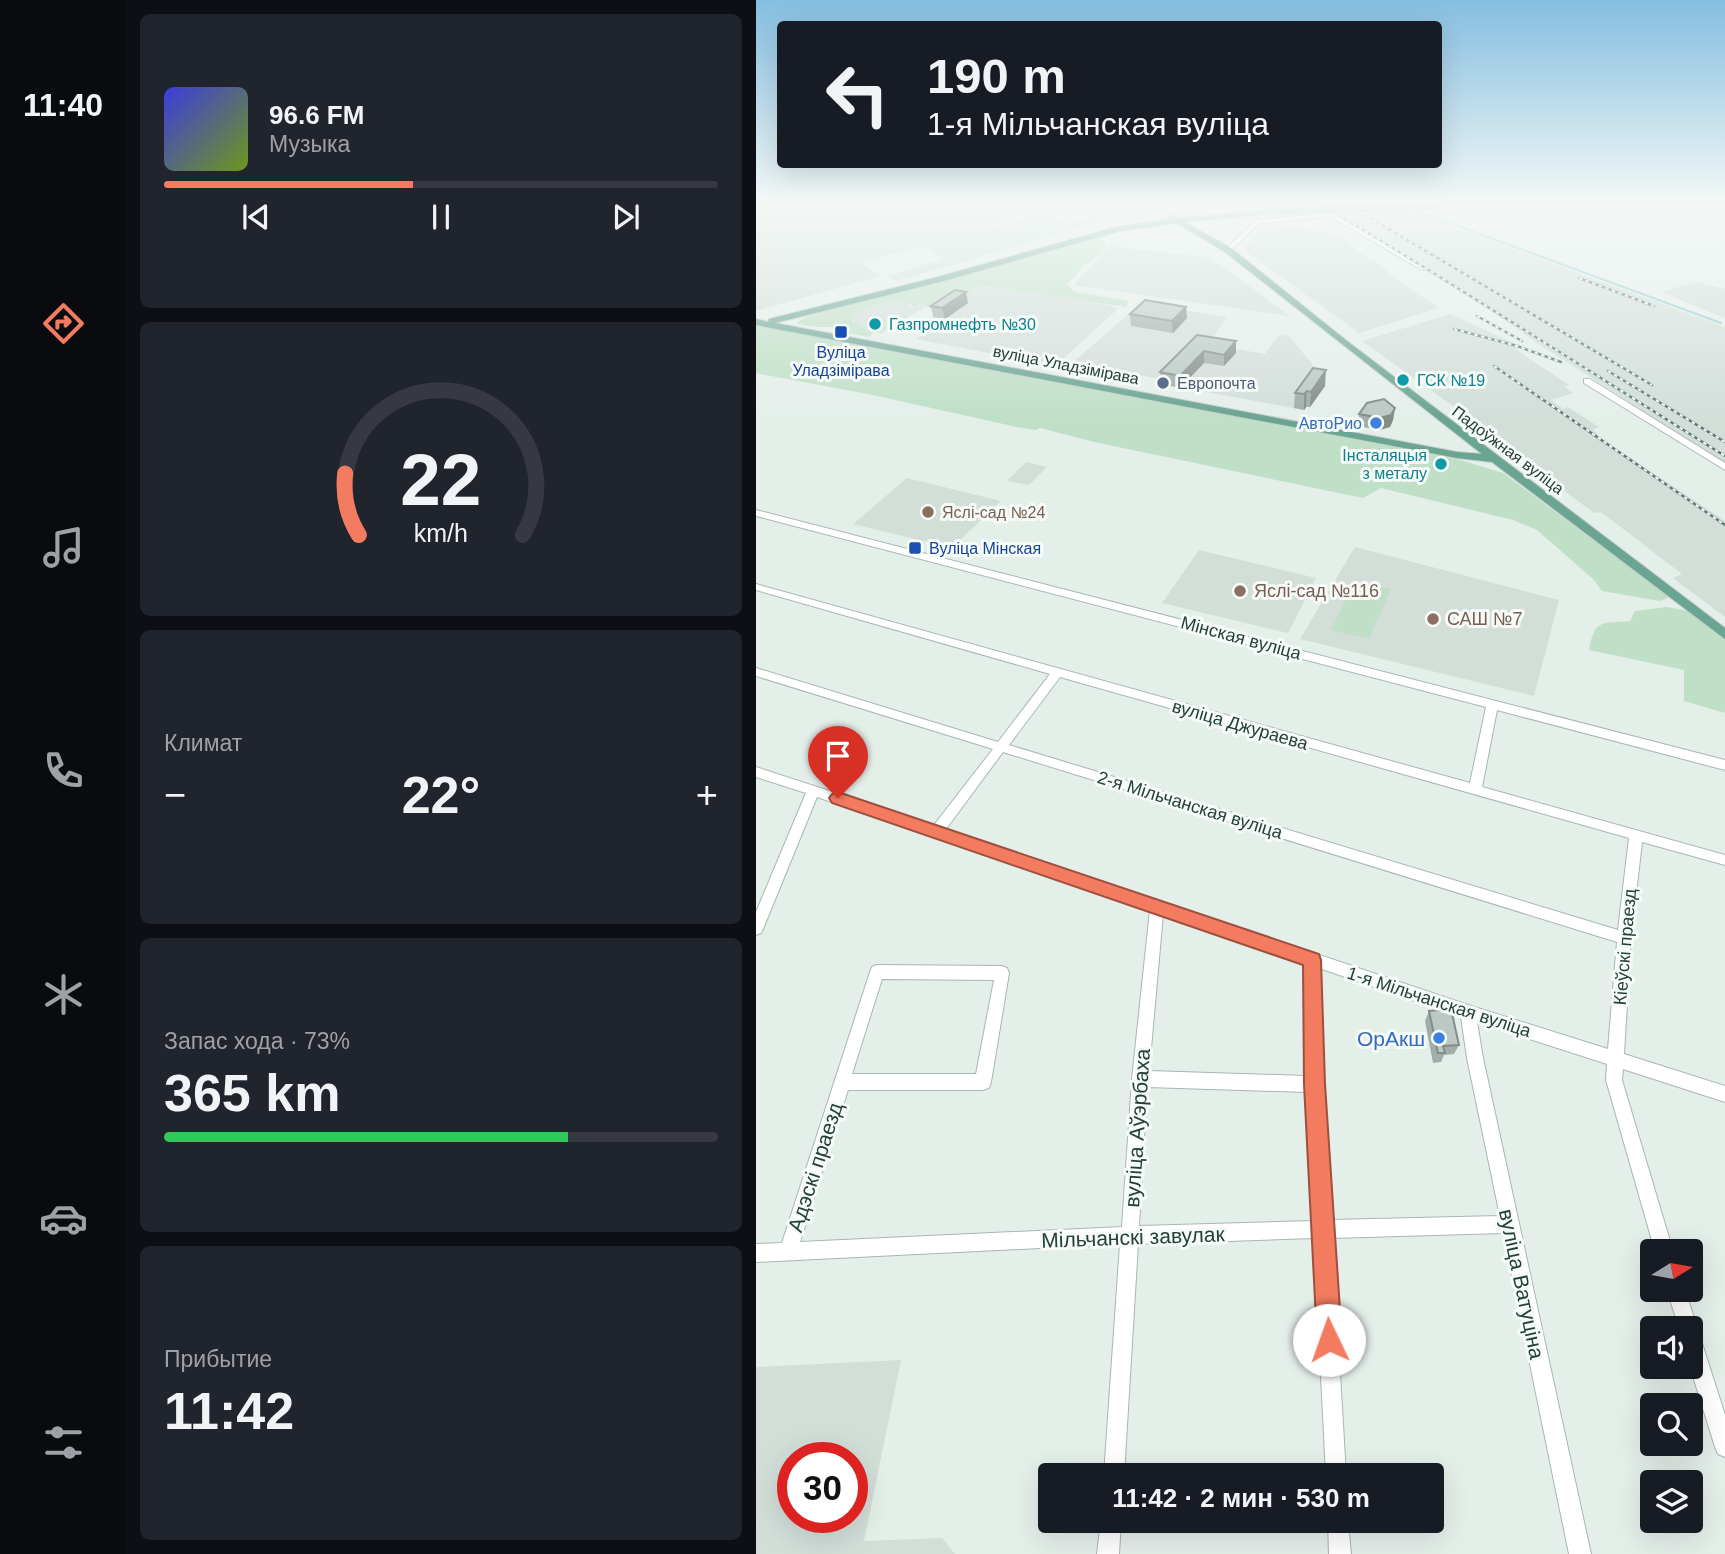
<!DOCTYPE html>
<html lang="ru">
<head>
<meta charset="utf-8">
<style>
  :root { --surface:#171b24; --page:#20242c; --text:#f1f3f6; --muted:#9ea1a6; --line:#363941; --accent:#f37b5f }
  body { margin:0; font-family:Arial,sans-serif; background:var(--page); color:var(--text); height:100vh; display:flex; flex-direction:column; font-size:26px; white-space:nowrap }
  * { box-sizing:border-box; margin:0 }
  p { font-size:23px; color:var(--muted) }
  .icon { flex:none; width:38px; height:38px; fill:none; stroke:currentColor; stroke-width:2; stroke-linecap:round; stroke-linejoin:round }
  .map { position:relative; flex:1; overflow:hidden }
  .side { display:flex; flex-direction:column; gap:14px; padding:14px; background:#0d0f14; width:630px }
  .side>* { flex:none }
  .banner { position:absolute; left:21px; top:21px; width:665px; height:147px; border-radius:7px; box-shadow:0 7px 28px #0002; background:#171b24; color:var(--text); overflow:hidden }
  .needle { width:46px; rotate:79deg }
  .tools { position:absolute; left:884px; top:1239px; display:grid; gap:14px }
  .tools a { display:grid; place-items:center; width:63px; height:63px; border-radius:7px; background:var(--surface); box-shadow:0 7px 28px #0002; font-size:35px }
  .speed { position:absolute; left:21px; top:1442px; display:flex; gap:14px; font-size:35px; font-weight:700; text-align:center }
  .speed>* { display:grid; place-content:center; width:91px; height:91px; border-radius:50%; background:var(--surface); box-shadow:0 7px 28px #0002; line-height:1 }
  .speed .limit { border:10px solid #d22; background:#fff; color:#111 }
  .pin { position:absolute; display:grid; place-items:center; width:60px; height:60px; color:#fff; margin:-72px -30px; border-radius:50% 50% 50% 0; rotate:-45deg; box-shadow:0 0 7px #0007 }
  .pin .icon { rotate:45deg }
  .me { position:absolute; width:77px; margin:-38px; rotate:357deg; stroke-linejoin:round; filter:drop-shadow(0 0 5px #0008) }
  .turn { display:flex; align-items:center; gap:24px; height:147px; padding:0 35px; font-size:32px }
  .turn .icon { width:91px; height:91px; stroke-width:2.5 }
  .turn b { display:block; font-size:49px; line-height:60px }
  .big { font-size:52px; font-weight:700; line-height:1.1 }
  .side .tile { flex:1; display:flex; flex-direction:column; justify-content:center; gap:10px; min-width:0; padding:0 24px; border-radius:10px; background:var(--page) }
  .side .dial { align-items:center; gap:0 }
  .dial svg { height:182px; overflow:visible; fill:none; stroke:var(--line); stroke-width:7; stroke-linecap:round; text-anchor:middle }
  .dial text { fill:var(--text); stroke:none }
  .song { display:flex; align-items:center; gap:21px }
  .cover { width:84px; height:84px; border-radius:10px; background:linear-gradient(135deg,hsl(240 70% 55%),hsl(80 70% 35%)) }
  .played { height:7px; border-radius:4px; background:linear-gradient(90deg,var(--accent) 45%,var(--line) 45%) }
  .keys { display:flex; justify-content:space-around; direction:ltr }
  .heat { display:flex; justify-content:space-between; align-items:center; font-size:38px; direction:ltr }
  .charge { height:10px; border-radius:5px; background:linear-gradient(90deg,#34c759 73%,var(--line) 0) }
  .trip { position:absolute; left:282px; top:1463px; width:406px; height:70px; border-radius:7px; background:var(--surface); box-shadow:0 7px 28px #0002; font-weight:700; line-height:70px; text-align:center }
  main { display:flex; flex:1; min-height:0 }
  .menu { display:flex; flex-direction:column; width:126px; justify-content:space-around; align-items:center; background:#090b0e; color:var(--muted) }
  .menu .icon { width:49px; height:49px }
  .menu .active { color:var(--accent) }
  .menu b { font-size:32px; color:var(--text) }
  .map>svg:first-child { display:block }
  .built { fill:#d3ded9; fill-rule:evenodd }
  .green { fill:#bfdfc6 }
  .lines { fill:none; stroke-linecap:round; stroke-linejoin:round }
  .stream { stroke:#8eccd3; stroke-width:2 }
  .minor-casing { stroke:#a7b7b1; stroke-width:2 }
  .major-casing { stroke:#c2cac7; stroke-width:2 }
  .minor { fill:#fff; fill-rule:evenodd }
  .major { fill:#6aa492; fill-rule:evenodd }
  .rail-casing { stroke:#5f7c73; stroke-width:2.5 }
  .rail { stroke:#f6fbf8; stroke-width:2; stroke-dasharray:3.5; stroke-linecap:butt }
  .major-bridge-casing { stroke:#c2cac7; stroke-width:9; stroke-linecap:butt }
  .major-bridge { stroke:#6aa492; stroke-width:8 }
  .wall { fill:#a1ada8 }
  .shaded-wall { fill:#838d88 }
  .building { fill:#bbc9c3; stroke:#838d88; stroke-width:2 }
  .route { fill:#f37b5f; stroke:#9e503e; stroke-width:2 }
  .culture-dot { fill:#0f9aa8; stroke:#f6fbf8; stroke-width:2.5 }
  .transit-dot { fill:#1a4fb4; stroke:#f6fbf8; stroke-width:2.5 }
  .service-dot { fill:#5c6f8a; stroke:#f6fbf8; stroke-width:2.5 }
  .shop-dot { fill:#3f7fe0; stroke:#f6fbf8; stroke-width:2.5 }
  .education-dot { fill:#8d6e63; stroke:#f6fbf8; stroke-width:2.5 }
  .labels { text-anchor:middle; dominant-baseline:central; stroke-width:6; stroke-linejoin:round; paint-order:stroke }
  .far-culture-label { font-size:16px; fill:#0d838f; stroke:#f6fbf8; text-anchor:start }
  .far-transit-label { font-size:16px; fill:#164399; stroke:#f6fbf8 }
  .far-street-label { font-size:16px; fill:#244138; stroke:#f6fbf8 }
  .far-service-label { font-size:16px; fill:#4e5e75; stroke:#f6fbf8; text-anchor:start }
  .far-shop-label { font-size:16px; fill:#366cbe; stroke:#f6fbf8; text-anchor:end }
  .far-education-label { font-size:16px; fill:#785e54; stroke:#f6fbf8; text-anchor:start }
  .education-label { font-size:18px; fill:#785e54; stroke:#f6fbf8; text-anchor:start }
  .street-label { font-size:18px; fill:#244138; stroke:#f6fbf8 }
  .near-shop-label { font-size:21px; fill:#366cbe; stroke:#f6fbf8; text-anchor:end }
  .near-street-label { font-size:21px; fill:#244138; stroke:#f6fbf8 }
</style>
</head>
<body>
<main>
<nav class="menu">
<b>11:40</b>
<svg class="icon active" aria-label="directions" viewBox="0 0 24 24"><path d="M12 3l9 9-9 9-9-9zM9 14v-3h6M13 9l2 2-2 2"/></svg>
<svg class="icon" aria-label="music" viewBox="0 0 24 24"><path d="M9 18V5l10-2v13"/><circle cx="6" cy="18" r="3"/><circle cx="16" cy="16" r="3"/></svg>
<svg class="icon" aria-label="phone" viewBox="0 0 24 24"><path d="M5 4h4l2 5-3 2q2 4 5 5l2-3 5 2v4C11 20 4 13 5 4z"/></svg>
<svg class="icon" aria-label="climate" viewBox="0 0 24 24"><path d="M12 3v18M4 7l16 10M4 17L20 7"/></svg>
<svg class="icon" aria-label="car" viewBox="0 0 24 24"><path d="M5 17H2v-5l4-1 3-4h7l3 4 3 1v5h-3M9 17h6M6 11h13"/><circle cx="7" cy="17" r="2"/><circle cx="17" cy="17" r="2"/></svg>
<svg class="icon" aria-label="filters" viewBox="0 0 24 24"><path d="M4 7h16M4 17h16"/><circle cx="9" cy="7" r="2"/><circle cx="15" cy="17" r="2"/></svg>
</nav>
<section class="side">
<div class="tile">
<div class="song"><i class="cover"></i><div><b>96.6 FM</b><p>Музыка</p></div></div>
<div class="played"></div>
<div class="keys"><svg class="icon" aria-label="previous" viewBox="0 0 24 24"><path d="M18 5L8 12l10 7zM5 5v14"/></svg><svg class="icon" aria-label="pause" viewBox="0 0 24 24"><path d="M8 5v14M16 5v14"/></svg><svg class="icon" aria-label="next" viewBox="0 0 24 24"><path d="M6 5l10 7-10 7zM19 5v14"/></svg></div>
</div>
<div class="tile dial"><svg viewBox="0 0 100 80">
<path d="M14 69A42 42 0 1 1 86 69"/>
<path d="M14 69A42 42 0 0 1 8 42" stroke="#f37b5f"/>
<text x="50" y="56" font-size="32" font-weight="700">22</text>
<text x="50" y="72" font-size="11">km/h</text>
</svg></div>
<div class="tile"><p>Климат</p>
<div class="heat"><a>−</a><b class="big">22°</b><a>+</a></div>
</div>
<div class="tile"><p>Запас хода · 73%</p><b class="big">365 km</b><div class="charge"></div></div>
<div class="tile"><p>Прибытие</p><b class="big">11:42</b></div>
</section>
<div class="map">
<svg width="969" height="1554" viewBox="0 0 969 1554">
  <rect width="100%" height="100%" fill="#e5efea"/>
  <path class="built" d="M0 202 297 204 225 228 228 230 286 213 314 224 387 202 398 206 141 281 132 276 188 259 170 247 141 253 104 263 125 276 0 311Z
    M564 202H631L969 327V462L782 344 724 302Z
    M514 223 580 235 613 259H618L637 277 683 308 603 333 487 249 508 226Z
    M354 246 455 258 534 316 318 285Z
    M940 282 969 289V318L905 292Z
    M224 285 335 302 363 308 299 366 160 339 170 332 160 329Z
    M138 299 148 300 153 307 164 304 169 307 125 334 96 324 97 313Z
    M404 301 409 307 472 317 451 344 509 354 523 335 533 336 570 381 569 386 554 407H550L548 410 401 383 404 379 362 371 357 375 314 365 378 309Z
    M694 314 762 345 759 349 813 385 809 387 817 393 795 400 807 409 812 407 843 427 837 429 843 437 969 521V617L917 578 926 574 845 512 838 513 738 439 740 437 606 341Z
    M270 462 291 467 273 485 251 481Z
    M151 478 245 501 196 548 97 524Z
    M599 547 803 600 778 696 544 639Z
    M443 550 560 578 532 633 406 603Z
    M145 1360 108 1541 186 1538 199 1554H0V1367ZM37 1458H96V1517H37Z"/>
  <path class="green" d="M343 236 350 246 345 254 327 266 311 285 319 292 373 301 370 307 224 285 183 312 165 304 158 306C137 294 119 306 97 313L96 321 117 333 113 337 90 333 95 329C78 325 59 330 40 323L50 317 81 308Z
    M0 325 701 459 747 473 913 596 912 598 904 601 846 591 838 580 781 530 757 520 625 488 607 498 338 442 284 428 280 430 261 427 117 395 0 373Z
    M599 581 635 589 613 639 575 630Z
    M911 607 932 611 969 640V713L928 701V670L833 650C839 618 845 624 874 621L879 611Z"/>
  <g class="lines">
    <path class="stream" d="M656 209 679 217
      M683 219 965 323"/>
    <g class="minor-casing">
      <path id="minor" d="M576 213 671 269 666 270 575 217 504 223 474 251 469 250 500 220Z
        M828 379H834L969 463V470L828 383Z
        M0 510 969 760V770L741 710 726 787 969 855V865L886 842 875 938 868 1054 969 1086V1102L867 1069 866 1080 917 1251H899L850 1080 851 1064 721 1022 727 1058 835 1554H813L747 1233 576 1238 590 1475H570L558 1238 382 1244 368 1475H348L364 1244 0 1262V1244L26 1243 114 972 116 967 121 965 246 966 251 968 253 973 235 1082 233 1088 227 1090H92L44 1242 366 1227 376 1079 394 910 61 797 7 929 5 933 0 935V912L50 793 0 777V767L178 825 237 749 0 676V668L242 742 294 674 0 590V584L714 783 730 707 0 516ZM304 677 873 838 862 930 253 745ZM247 752 861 942 852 1049 712 1005 190 829ZM407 914 549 963 550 1076 393 1071ZM563 968 705 1017 711 1058 744 1216 574 1220 566 1084ZM126 979 238 980 220 1074H96ZM391 1087 550 1092 557 1221 383 1226Z
        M911 1290H929L969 1415V1457L962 1454 959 1447 934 1367V1328H923Z
        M345 1521H365L363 1554H341Z
        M572 1521H592L595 1554H573Z"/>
    </g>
    <g class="major-casing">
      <path id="major" d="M766 202H969V204L683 207 679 205 683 203Z
        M527 209 524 213 428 222 475 248 591 341 969 628V639L736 462 701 458 0 325V319L12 322 13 319 178 278 360 227 414 219 411 217 415 215 422 218ZM420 223 469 252 726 454 701 452 19 323 184 282 364 231Z"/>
    </g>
    <use href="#minor" class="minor"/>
    <use href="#major" class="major"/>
    <g class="rail-casing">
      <path id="rail" d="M561 202C698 284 833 371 969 456
        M587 202 896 385
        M823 278 898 306
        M721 316 766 341
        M698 329 761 346 805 362
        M738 366 969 525
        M852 371 969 442"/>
    </g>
    <use href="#rail" class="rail"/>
    <g class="major-bridge-casing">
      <path id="major-bridge" d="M524 211 683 205"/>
    </g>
    <use href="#major-bridge" class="major-bridge"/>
  </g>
  <path class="wall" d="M212 303 189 319 177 317 175 306Z
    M430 307 431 318 417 333 375 326 374 314Z
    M441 335 480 341V353L468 366 448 363 424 388 405 384 404 372Z
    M569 386 554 407H550L548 410 538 408 539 393Z
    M639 408 637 420 634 427 623 430 602 426 603 414Z
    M673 1011 703 1045 698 1054 688 1055 685 1062 677 1063 669 1021Z"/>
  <path class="shaded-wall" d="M210 292 212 303 189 319 186 308Z
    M430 307 431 318 417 333 416 321Z
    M480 341V353L468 366V355Z
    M448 351V363L424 388V376Z
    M570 370 569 386 554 407 555 392Z
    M551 391 550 407 548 410V394Z
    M639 408 637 420 634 427 623 430 624 418Z"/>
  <path class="building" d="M199 290 210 292 186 308 175 306Z
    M389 300 430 307 416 321 374 314Z
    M441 335 480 341 468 355 448 351 424 376 404 372Z
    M557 368 570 370 555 392 551 391 548 394 539 393Z
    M628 399 639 408 635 415 624 418 603 414 611 403Z
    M695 1009 703 1045 687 1046 689 1053H682L673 1011Z"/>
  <linearGradient id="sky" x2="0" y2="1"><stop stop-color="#84bee0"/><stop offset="0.48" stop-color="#f3f8f6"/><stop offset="1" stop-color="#f3f8f6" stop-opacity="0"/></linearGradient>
  <rect width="969" height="420" fill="url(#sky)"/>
  <path class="route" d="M82 792 563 954 565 960 569 1084 586 1340 582 1348 573 1352 565 1348 561 1340 548 1084 547 965 76 803 73 798 76 794Z"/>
  <g class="culture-dot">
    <circle cx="119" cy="324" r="7"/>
    <circle cx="647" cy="380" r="7"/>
    <circle cx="685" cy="464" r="7"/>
  </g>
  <g class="transit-dot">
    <rect x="78" y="325" width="14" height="14" rx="3.5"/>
    <rect x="152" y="541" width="14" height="14" rx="3.5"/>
  </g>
  <circle class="service-dot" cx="407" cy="383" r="7"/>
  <g class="shop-dot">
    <circle cx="620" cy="423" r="7"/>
    <circle cx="683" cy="1038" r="7"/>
  </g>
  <g class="education-dot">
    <circle cx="172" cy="512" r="7"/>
    <circle cx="484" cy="591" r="7"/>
    <circle cx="677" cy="619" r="7"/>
  </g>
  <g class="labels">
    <g class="far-culture-label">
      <text x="133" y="324">Газпромнефть №30</text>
      <text x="661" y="380">ГСК №19</text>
      <text x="671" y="455" text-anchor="end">Інсталяцыя<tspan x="671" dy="18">з металу</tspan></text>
    </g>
    <g class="far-transit-label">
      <text x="85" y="352">Вуліца<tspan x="85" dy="18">Уладзімірава</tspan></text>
      <text x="173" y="548" text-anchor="start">Вуліца Мінская</text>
    </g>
    <g class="far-street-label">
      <text transform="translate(310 365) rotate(11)">вуліца Уладзімірава</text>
      <text transform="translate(752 450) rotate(37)">Падоўжная вуліца</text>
    </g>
    <g class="far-service-label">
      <text x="421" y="383">Европочта</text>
    </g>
    <g class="far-shop-label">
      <text x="606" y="423">АвтоРио</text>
    </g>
    <g class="far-education-label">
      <text x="186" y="512">Яслі-сад №24</text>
    </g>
    <g class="education-label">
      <text x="498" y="591">Яслі-сад №116</text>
      <text x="691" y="619">САШ №7</text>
    </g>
    <g class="street-label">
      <text transform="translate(485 638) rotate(15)">Мінская вуліца</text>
      <text transform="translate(484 725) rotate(16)">вуліца Джураева</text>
      <text transform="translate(434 805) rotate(17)">2-я Мільчанская вуліца</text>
      <text transform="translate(869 947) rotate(-85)">Кіеўскі праезд</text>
      <text transform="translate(683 1002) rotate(18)">1-я Мільчанская вуліца</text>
    </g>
    <g class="near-shop-label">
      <text x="669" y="1038">ОрАкш</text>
    </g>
    <g class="near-street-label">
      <text transform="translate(381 1128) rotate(-86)">вуліца Аўэрбаха</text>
      <text transform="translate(59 1167) rotate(-72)">Адэскі праезд</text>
      <text transform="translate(377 1237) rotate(-2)">Мільчанскі завулак</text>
      <text transform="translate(766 1284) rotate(78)">вуліца Ватуціна</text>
    </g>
  </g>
</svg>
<div class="tools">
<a><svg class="needle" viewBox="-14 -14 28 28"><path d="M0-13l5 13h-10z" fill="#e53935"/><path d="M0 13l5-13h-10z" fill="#9ea1a6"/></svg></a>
<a><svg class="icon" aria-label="sound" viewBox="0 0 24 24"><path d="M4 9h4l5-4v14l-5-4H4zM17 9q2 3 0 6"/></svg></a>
<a><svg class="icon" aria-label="search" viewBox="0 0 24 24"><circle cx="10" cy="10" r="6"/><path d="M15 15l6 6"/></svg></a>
<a><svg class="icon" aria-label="layers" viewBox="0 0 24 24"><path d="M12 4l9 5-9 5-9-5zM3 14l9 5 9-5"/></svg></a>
</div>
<div class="speed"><div class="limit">30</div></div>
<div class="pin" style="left:82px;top:798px;background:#d93025"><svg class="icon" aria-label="arrive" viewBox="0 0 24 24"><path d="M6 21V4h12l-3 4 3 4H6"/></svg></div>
<svg class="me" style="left:573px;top:1340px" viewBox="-20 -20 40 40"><circle r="19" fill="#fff"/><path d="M0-13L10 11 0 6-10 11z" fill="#f37b5f"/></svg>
<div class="trip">11:42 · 2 мин · 530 m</div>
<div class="banner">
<div class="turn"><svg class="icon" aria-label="left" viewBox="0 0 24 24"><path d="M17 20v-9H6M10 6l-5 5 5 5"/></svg><div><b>190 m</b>1-я Мільчанская вуліца</div></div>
</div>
</div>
</main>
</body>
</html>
